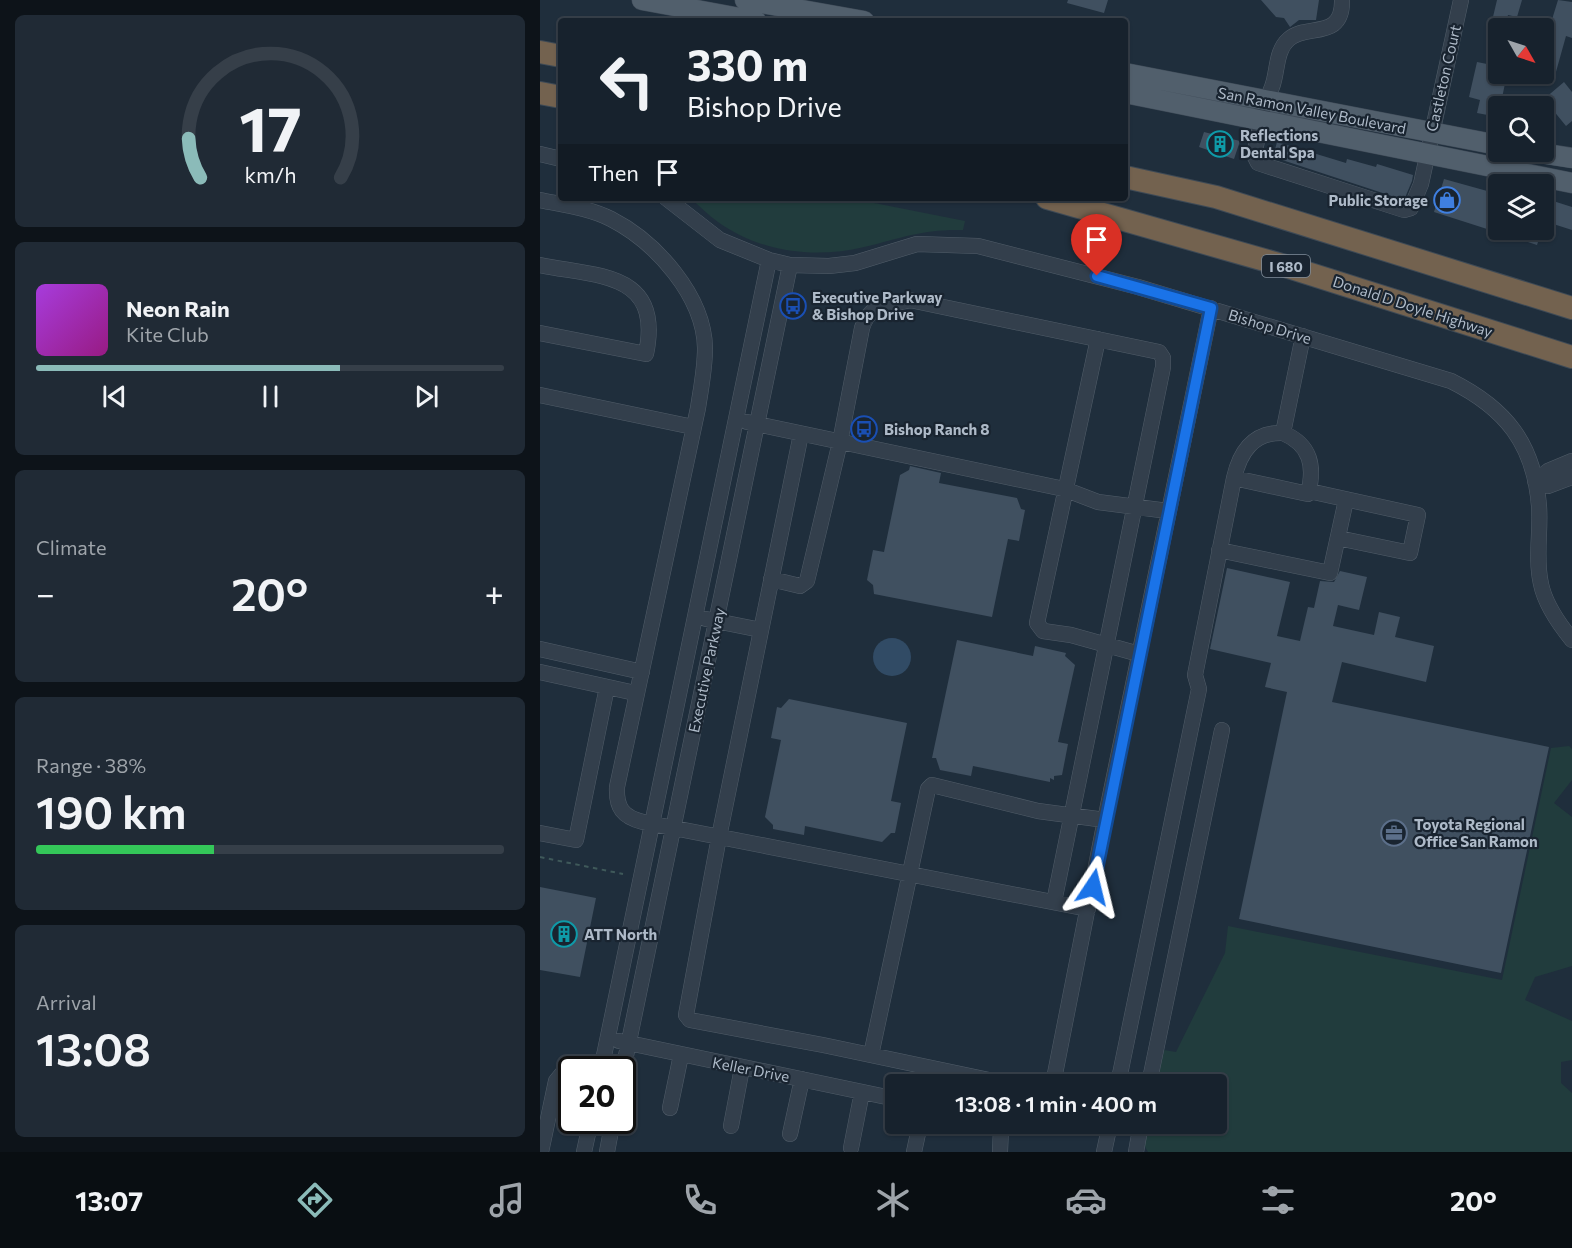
<!DOCTYPE html>
<html lang="en">
<head>
<meta charset="utf-8">
<style>
  :root { --surface:#17222d; --page:#202a35; --text:#f1f3f6; --muted:#9ea4aa; --line:#363f49; --accent:#8bbbb9 }
  body { margin:0; font-family:Commissioner,sans-serif; background:var(--page); color:var(--text); height:100vh; display:flex; flex-direction:column; font-size:22px; white-space:nowrap }
  * { box-sizing:border-box; margin:0 }
  p { font-size:20px; color:var(--muted) }
  .icon { flex:none; width:33px; height:33px; fill:none; stroke:currentColor; stroke-width:2; stroke-linecap:round; stroke-linejoin:round }
  .map { position:relative; flex:1; overflow:hidden }
  .sheet { display:flex; flex-direction:column; gap:15px; padding:15px; background:#0d1319; width:540px }
  .sheet>* { flex:none }
  .hud { position:absolute; left:18px; top:18px; width:570px; height:183px; border-radius:6px; box-shadow:0 2px 4px #0004,0 0 0 2px var(--line); background:#17222d; color:var(--text); overflow:hidden }
  .needle { width:39px; rotate:129deg }
  .buttons { position:absolute; left:948px; top:18px; display:grid; gap:12px }
  .buttons a { display:grid; place-items:center; width:66px; height:66px; border-radius:6px; background:var(--surface); box-shadow:0 2px 4px #0004,0 0 0 2px var(--line); font-size:30px }
  .speed { position:absolute; left:18px; top:1056px; display:flex; gap:12px; font-size:30px; font-weight:700; text-align:center }
  .speed>* { display:grid; place-content:center; width:78px; height:78px; border-radius:50%; background:var(--surface); box-shadow:0 2px 4px #0004,0 0 0 2px var(--line); line-height:1 }
  .speed .limit { border:3px solid #111; border-radius:9px; background:#fff; color:#111 }
  .pin { position:absolute; display:grid; place-items:center; width:51px; height:51px; color:#fff; margin:-62px -26px; border-radius:50% 50% 50% 0; rotate:-45deg; box-shadow:0 0 6px #0007 }
  .pin .icon { rotate:45deg }
  .me { position:absolute; width:66px; margin:-33px; rotate:10deg; stroke-linejoin:round; filter:drop-shadow(0 0 4px #0008) }
  .turn { display:flex; align-items:center; gap:21px; height:126px; padding:0 30px; font-size:27px }
  .turn .icon { width:78px; height:78px; stroke-width:2.5 }
  .turn b { display:block; font-size:42px; line-height:51px }
  .then { display:flex; align-items:center; height:57px; padding:0 30px; background:#0003; gap:12px; font-size:22px }
  .big { font-size:45px; font-weight:600; line-height:1.1 }
  .sheet .widget { flex:1; display:flex; flex-direction:column; justify-content:center; gap:9px; min-width:0; padding:0 21px; border-radius:9px; background:var(--page) }
  .sheet .dial { align-items:center; gap:0 }
  .dial svg { height:156px; overflow:visible; fill:none; stroke:var(--line); stroke-width:7; stroke-linecap:round; text-anchor:middle }
  .dial text { fill:var(--text); stroke:none }
  .song { display:flex; align-items:center; gap:18px }
  .cover { width:72px; height:72px; border-radius:9px; background:linear-gradient(135deg,hsl(280 70% 55%),hsl(310 70% 35%)) }
  .played { height:6px; border-radius:3px; background:linear-gradient(90deg,var(--accent) 65%,var(--line) 65%) }
  .keys { display:flex; justify-content:space-around; direction:ltr }
  .heat { display:flex; justify-content:space-between; align-items:center; font-size:33px; direction:ltr }
  .charge { height:9px; border-radius:4px; background:linear-gradient(90deg,#34c759 38%,var(--line) 0) }
  .trip { position:absolute; left:345px; top:1074px; width:342px; height:60px; border-radius:6px; background:var(--surface); box-shadow:0 2px 4px #0004,0 0 0 2px var(--line); font-weight:600; line-height:60px; text-align:center }
  .menu { display:flex; height:96px; justify-content:space-around; align-items:center; background:#090e12; color:var(--muted) }
  .menu .icon { width:42px; height:42px }
  .menu .on { color:var(--accent) }
  .menu b { font-size:27px; color:var(--text) }
  main { display:flex; flex:1; min-height:0 }
  .map>svg:first-child { display:block }
  .green { fill:#213c3d }
  .water { fill:#314b65 }
  .building { fill:#405060 }
  .lines { fill:none; stroke-linecap:round; stroke-linejoin:round }
  .minor-casing { stroke:#515d69; stroke-width:16 }
  .major-casing { stroke:#3f4b58; stroke-width:21 }
  .highway-casing { stroke:#3e4a56; stroke-width:24 }
  .path { stroke:#3f595a; stroke-width:2; stroke-dasharray:4.5 4.5; stroke-linecap:butt }
  .minor { stroke:#333f4c; stroke-width:15 }
  .major { stroke:#515f6c; stroke-width:20 }
  .highway { stroke:#73624f; stroke-width:22 }
  .route-casing { stroke:#114b97; stroke-width:15 }
  .route { stroke:#1a73e8; stroke-width:10 }
  .labels { text-anchor:middle; dominant-baseline:central; stroke-width:4.5; stroke-linejoin:round; paint-order:stroke }
  .shield { fill:#192430; stroke:#818d9a; stroke-width:1.5 }
  .shield-label { font-size:14px; font-weight:bold; fill:#aebac8 }
  .street-label { font-size:15px; fill:#aebac8; stroke:#192430 }
  .poi-label { font-size:15px; font-weight:bold; fill:#aebac8; stroke:#192430; text-anchor:start }
</style>
</head>
<body>
<main>
<section class="sheet">
<div class="widget dial"><svg viewBox="0 0 100 80">
<path d="M14 69A42 42 0 1 1 86 69"/>
<path d="M14 69A42 42 0 0 1 8 49" stroke="#8bbbb9"/>
<text x="50" y="56" font-size="32" font-weight="700">17</text>
<text x="50" y="72" font-size="11">km/h</text>
</svg></div>
<div class="widget">
<div class="song"><i class="cover"></i><div><b>Neon Rain</b><p>Kite Club</p></div></div>
<div class="played"></div>
<div class="keys"><svg class="icon" aria-label="previous" viewBox="0 0 24 24"><path d="M18 5L8 12l10 7zM5 5v14"/></svg><svg class="icon" aria-label="pause" viewBox="0 0 24 24"><path d="M8 5v14M16 5v14"/></svg><svg class="icon" aria-label="next" viewBox="0 0 24 24"><path d="M6 5l10 7-10 7zM19 5v14"/></svg></div>
</div>
<div class="widget"><p>Climate</p>
<div class="heat"><a>−</a><b class="big">20°</b><a>+</a></div>
</div>
<div class="widget"><p>Range · 38%</p><b class="big">190 km</b><div class="charge"></div></div>
<div class="widget"><p>Arrival</p><b class="big">13:08</b></div>
</section>
<div class="map">
<svg width="1032" height="1152" viewBox="0 0 1032 1152">
  <rect width="100%" height="100%" fill="#1f2e3c"/>
  <path class="green" d="M150 198H309L425 221 423 230C382 229 362 238 324 247 274 259 220 252 178 222 168 215 160 206 150 198Z
    M1029 746 1032 749V780L1014 803 1032 817V966L995 977 985 1000 1032 1021V1060L1021 1062V1083L1032 1093V1152H608L604 1145 609 1124H676V1084H617L624 1050 636 1052 685 953 688 926 962 980 1011 748Z"/>
  <path class="water" d="M333 657a19 19 0 1 1 38 0a19 19 0 1 1-38 0Z"/>
  <path class="building" d="M528 0H568L564 13 527 3Z
    M721 0H779L776 20H759L750 27 744 18 736 17Z
    M957 0H982L977 17 968 15 965 28H958V74H967L958 117 937 113 940 100 929 97 937 62 947 64 954 39 948 38Z
    M1018 0 1032 2V38L1026 36 1014 79 1004 76V39H1006Z
    M1024 82 1032 92V121L1026 126 1004 99Z
    M664 132 700 141 694 159 659 147Z
    M737 142 806 163 807 159 836 167 837 164 873 175 872 181 864 200 733 157Z
    M904 179 958 194V230H1002L997 245 894 212Z
    M1010 200 1032 207V230L1004 221V201L1009 203Z
    M370 466 401 473 399 483 477 498 481 509 485 510 479 541 468 539 452 617 334 594 333 585 327 580 333 550 344 552 360 475 369 470Z
    M687 568 750 582 737 636 760 641 768 607 774 608 780 581 794 582 800 571 827 577 819 610 798 605 793 626 834 635 839 612 860 617 855 637 894 646 886 682 802 662 792 702 1009 747 961 973 699 919 747 692 725 687 731 663 670 649Z
    M417 640 493 656 495 646 526 653 525 656 535 665 518 742 528 744 522 775 514 776V780L510 778V782L433 766 431 776 400 770 396 758H392Z
    M249 699 367 723 351 801 361 803 355 833H351L342 842 265 826 264 835 233 829V825L225 817 241 740 231 738 237 707 241 708Z
    M0 887 56 898 40 977 0 970Z"/>
  <g class="lines">
    <g class="minor-casing">
      <path id="minor" d="M717 121C722 110 728 98 732 87 738 72 735 51 749 39 766 23 803 41 802 0
        M721 122 714 155 718 163 864 210 871 208 881 184 921 0
        M0 154 21 159
        M126 198 180 240 229 260 250 265 289 266 315 263 377 244 438 246 598 287 911 381C965 408 994 443 999 506 1001 532 995 558 1001 584 1005 604 1019 624 1032 640
        M0 200C24 205 49 208 71 219 116 242 164 296 165 348 165 369 161 388 158 408L77 787C76 808 83 817 103 822L548 909
        M0 265C59 277 123 272 106 354L0 333
        M558 339 497 623 503 631 531 635 599 654
        M0 395 153 427
        M207 422 524 489 558 502 628 511
        M743 433C713 432 700 452 694 478L768 494C775 466 771 445 743 433L763 336
        M261 434 179 837 146 1015 150 1020 283 1045 468 1084
        M995 481 1008 471 1032 461
        M995 481 1008 486 1032 477
        M769 491 878 515 870 553 798 538
        M679 550 790 573 806 500
        M231 579 260 586 267 581 300 442 322 328C330 303 347 306 370 300L619 352 623 358V367L514 902
        M166 619 221 630
        M0 649 102 672
        M0 672 95 693
        M0 833 36 840 67 687
        M79 1041 356 1099
        M331 1055 388 789 392 785 498 811 565 820
        M61 1070 229 260
        M82 1075 250 265
        M513 1084 565 820 671 308
        M578 1084 659 689 655 675 694 478
        M609 1084 682 730
        M130 1108 141 1055
        M457 1124 461 1128 460 1152
        M191 1126 202 1068
        M250 1134 262 1079
        M311 1148 322 1092
        M1 1152 16 1081 29 1065 60 1070
        M44 1152 51 1120
        M67 1152 73 1120
        M374 1152 380 1124
        M564 1152 570 1124
        M596 1152 601 1124"/>
    </g>
    <g class="major-casing">
      <path id="major" d="M102 0 216 21
        M205 0 324 21
        M585 73 958 145
        M585 93 1032 183
        M994 152 1032 158"/>
    </g>
    <g class="highway-casing">
      <path id="highway" d="M0 52 21 56
        M0 93 21 97
        M585 177 676 197 1032 308
        M507 198 742 265 1032 357"/>
    </g>
    <path class="path" d="M0 857 83 874"/>
    <use href="#minor" class="minor"/>
    <use href="#major" class="major"/>
    <use href="#highway" class="highway"/>
  </g>
  <g class="lines">
    <g class="route-casing">
      <path id="route" d="M553 887 671 308 557 276"/>
    </g>
    <use href="#route" class="route"/>
  </g>
  <defs>
    <g id="building-ring" transform="scale(1.35)"><circle r="9.5" fill="#192430" stroke="#0f9aa8" stroke-width="1.5"/><path d="M-4-6H4V6H1V3H-1V6H-4ZM-2.5-4.3h1.7v1.8h-1.7ZM.8-4.3h1.7v1.8H.8ZM-2.5-1h1.7V.8h-1.7ZM.8-1h1.7V.8H.8Z" fill="#0f9aa8"/></g>
    <g id="shop-ring" transform="scale(1.35)"><circle r="9.5" fill="#192430" stroke="#3f7fe0" stroke-width="1.5"/><path d="M-5-2.5h2.3a2.7 3.5 0 0 1 5.4 0H5L5.5 6h-11ZM-1.5-2.5h3a1.5 2.3 0 0 0-3 0Z" fill="#3f7fe0"/></g>
    <g id="bus-ring" transform="scale(1.35)"><circle r="9.5" fill="#192430" stroke="#1a4fb4" stroke-width="1.5"/><path d="M-5-6H5V4H4V6H2V4H-2V6H-4V4H-5ZM-3.5-4V0h7V-4ZM-3.5 1.2v1.5H-2V1.2ZM2 1.2v1.5H3.5V1.2Z" fill="#1a4fb4"/></g>
    <g id="office-ring" transform="scale(1.35)"><circle r="9.5" fill="#192430" stroke="#5c6f8a" stroke-width="1.5"/><path d="M-6-3h4V-5.5h4V-3h4V5H-6ZM-1-4.5V-3h2v-1.5ZM-6 0V1H6V0Z" fill="#5c6f8a"/></g>
  </defs>
  <g fill-rule="evenodd">
    <use href="#building-ring" x="680" y="144"/>
    <use href="#shop-ring" x="907" y="200"/>
    <use href="#bus-ring" x="253" y="306"/>
    <use href="#bus-ring" x="324" y="429"/>
    <use href="#office-ring" x="854" y="833"/>
    <use href="#building-ring" x="24" y="934"/>
  </g>
  <g class="labels">
    <rect class="shield" x="722" y="255" width="48" height="22" rx="4.5"/>
    <g class="shield-label">
      <text x="746" y="266">I 680</text>
    </g>
    <g class="street-label">
      <text transform="translate(903 78) rotate(-77)">Castleton Court</text>
      <text transform="translate(772 110) rotate(11)">San Ramon Valley Boulevard</text>
      <text transform="translate(873 306) rotate(18)">Donald D Doyle Highway</text>
      <text transform="translate(730 326) rotate(17)">Bishop Drive</text>
      <text transform="translate(166 670) rotate(-78)">Executive Parkway</text>
      <text transform="translate(211 1069) rotate(11)">Keller Drive</text>
    </g>
    <g class="poi-label">
      <text x="700" y="135">Reflections<tspan x="700" dy="17">Dental Spa</tspan></text>
      <text x="888" y="200" text-anchor="end">Public Storage</text>
      <text x="272" y="297">Executive Parkway<tspan x="272" dy="17">&amp; Bishop Drive</tspan></text>
      <text x="344" y="429">Bishop Ranch 8</text>
      <text x="874" y="824">Toyota Regional<tspan x="874" dy="17">Office San Ramon</tspan></text>
      <text x="44" y="934">ATT North</text>
    </g>
  </g>
</svg>
<div class="buttons">
<a><svg class="needle" viewBox="-14 -14 28 28"><path d="M0-13l5 13h-10z" fill="#e53935"/><path d="M0 13l5-13h-10z" fill="#9ea4aa"/></svg></a>
<a><svg class="icon" aria-label="search" viewBox="0 0 24 24"><circle cx="10" cy="10" r="6"/><path d="M15 15l6 6"/></svg></a>
<a><svg class="icon" aria-label="layers" viewBox="0 0 24 24"><path d="M12 4l9 5-9 5-9-5zM3 14l9 5 9-5"/></svg></a>
</div>
<div class="speed"><div class="limit">20</div></div>
<div class="pin" style="left:557px;top:276px;background:#d93025"><svg class="icon" aria-label="arrive" viewBox="0 0 24 24"><path d="M6 21V4h12l-3 4 3 4H6"/></svg></div>
<svg class="me" style="left:553px;top:887px" viewBox="-20 -20 40 40"><path d="M0-17L14 15 0 8-14 15z" fill="#1a73e8" stroke="#fff" stroke-width="4"/></svg>
<div class="trip">13:08 · 1 min · 400 m</div>
<div class="hud">
<div class="turn"><svg class="icon" aria-label="left" viewBox="0 0 24 24"><path d="M17 20v-9H6M10 6l-5 5 5 5"/></svg><div><b>330 m</b>Bishop Drive</div></div>
<div class="then">Then<svg class="icon" aria-label="arrive" viewBox="0 0 24 24"><path d="M6 21V4h12l-3 4 3 4H6"/></svg></div>
</div>
</div>
</main>
<nav class="menu">
<b>13:07</b>
<svg class="icon on" aria-label="directions" viewBox="0 0 24 24"><path d="M12 3l9 9-9 9-9-9zM9 14v-3h6M13 9l2 2-2 2"/></svg>
<svg class="icon" aria-label="music" viewBox="0 0 24 24"><path d="M9 18V5l10-2v13"/><circle cx="6" cy="18" r="3"/><circle cx="16" cy="16" r="3"/></svg>
<svg class="icon" aria-label="phone" viewBox="0 0 24 24"><path d="M5 4h4l2 5-3 2q2 4 5 5l2-3 5 2v4C11 20 4 13 5 4z"/></svg>
<svg class="icon" aria-label="climate" viewBox="0 0 24 24"><path d="M12 3v18M4 7l16 10M4 17L20 7"/></svg>
<svg class="icon" aria-label="car" viewBox="0 0 24 24"><path d="M5 17H2v-5l4-1 3-4h7l3 4 3 1v5h-3M9 17h6M6 11h13"/><circle cx="7" cy="17" r="2"/><circle cx="17" cy="17" r="2"/></svg>
<svg class="icon" aria-label="filters" viewBox="0 0 24 24"><path d="M4 7h16M4 17h16"/><circle cx="9" cy="7" r="2"/><circle cx="15" cy="17" r="2"/></svg>
<b>20°</b>
</nav>
</body>
</html>
